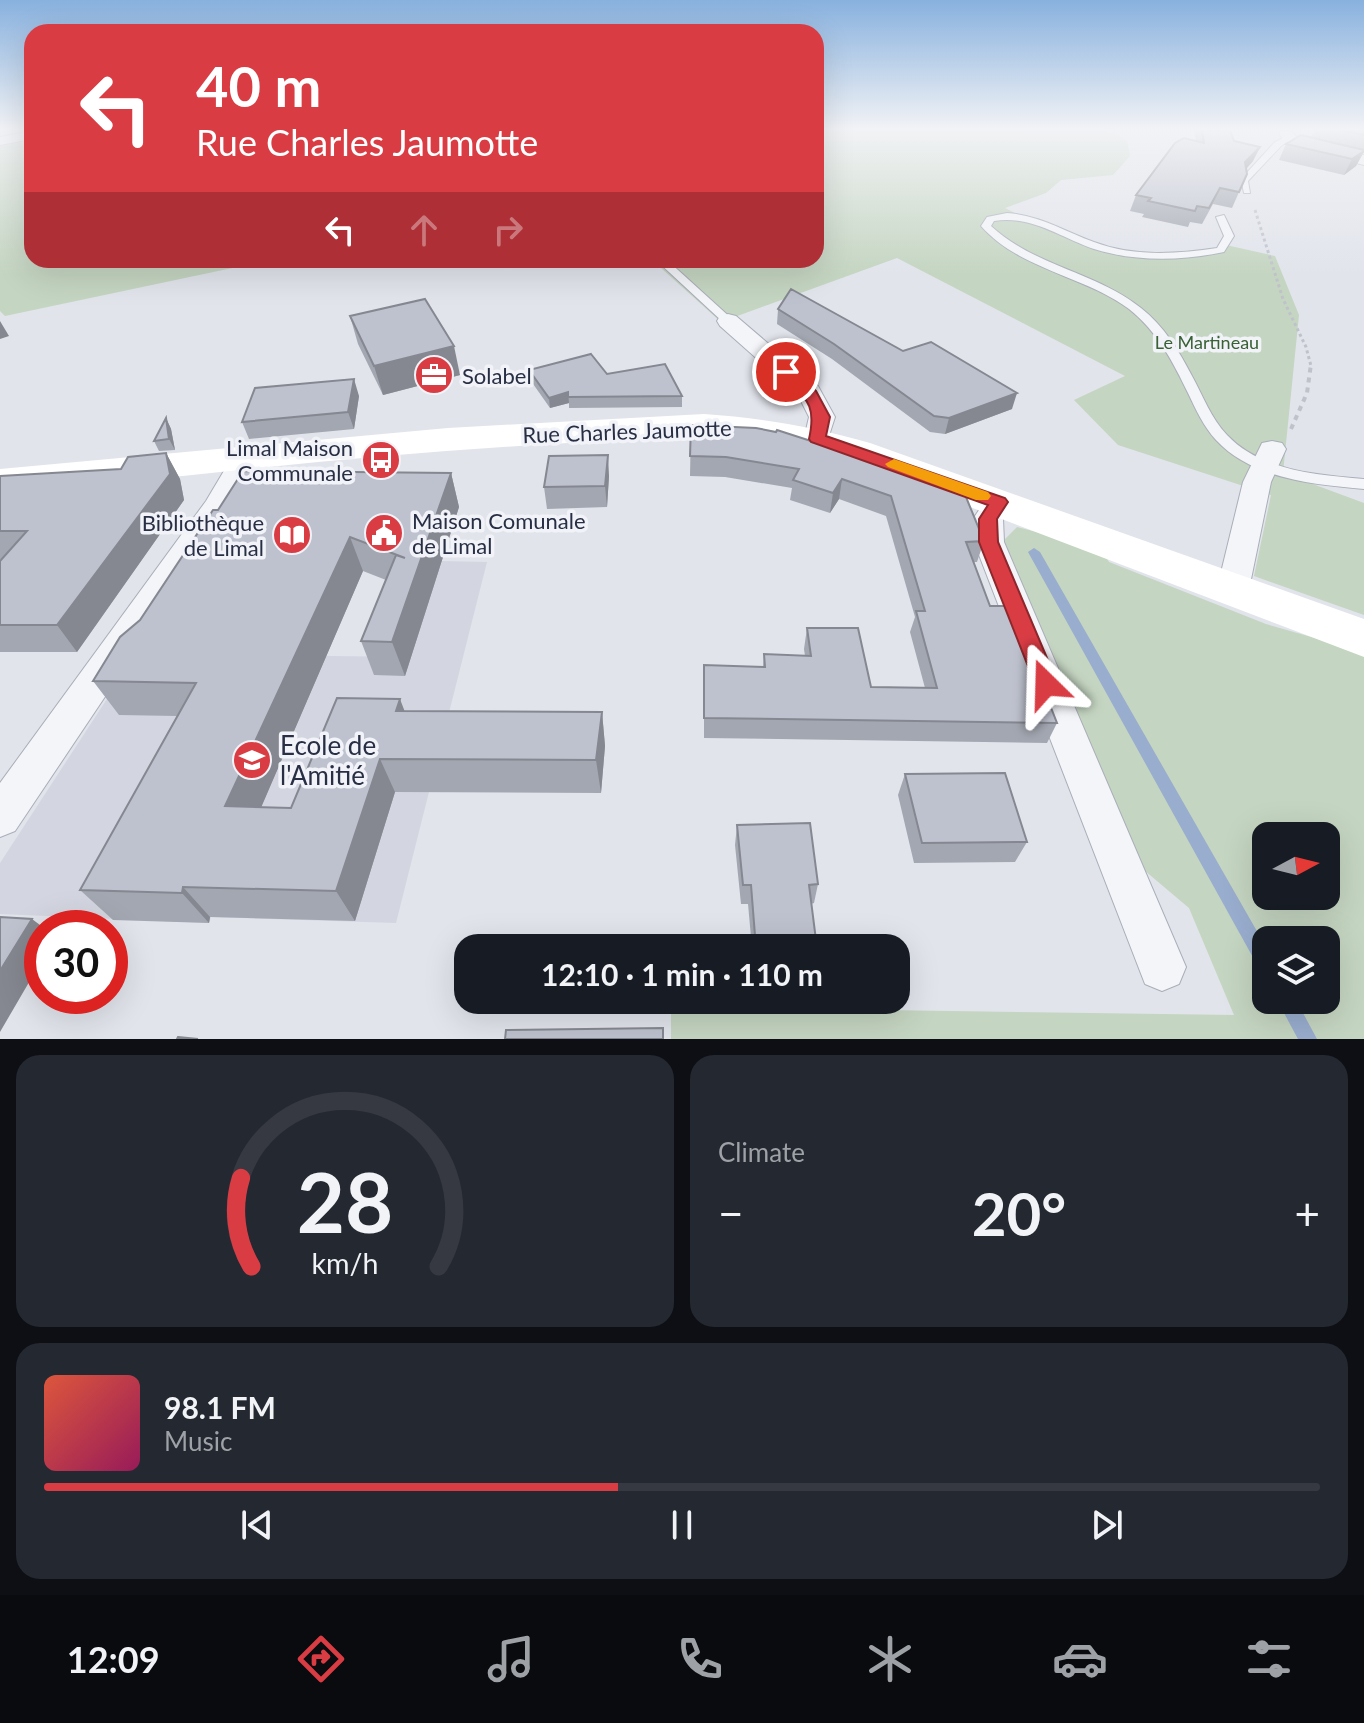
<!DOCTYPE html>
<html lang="en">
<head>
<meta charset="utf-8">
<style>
  :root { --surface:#171b24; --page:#242831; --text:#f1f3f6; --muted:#9ea1a6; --line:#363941; --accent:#da3c44 }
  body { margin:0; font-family:Lato,sans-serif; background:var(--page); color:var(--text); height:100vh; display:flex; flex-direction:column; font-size:30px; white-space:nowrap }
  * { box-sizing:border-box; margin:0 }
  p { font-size:26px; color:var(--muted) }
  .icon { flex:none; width:44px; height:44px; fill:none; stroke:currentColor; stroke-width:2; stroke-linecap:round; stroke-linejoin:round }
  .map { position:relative; height:1039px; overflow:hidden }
  .side { display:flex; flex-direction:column; gap:16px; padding:16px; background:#0d0f14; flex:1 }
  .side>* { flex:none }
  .guide { position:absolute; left:24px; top:24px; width:800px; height:244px; border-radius:24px; box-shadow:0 8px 32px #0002; background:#da3c44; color:#fff; overflow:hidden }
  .needle { width:52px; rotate:83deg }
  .buttons { position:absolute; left:1252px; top:822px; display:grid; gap:16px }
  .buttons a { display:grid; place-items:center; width:88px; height:88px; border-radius:16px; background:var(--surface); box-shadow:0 8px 32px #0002; font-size:40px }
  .speed { position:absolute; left:24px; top:910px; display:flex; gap:16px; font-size:40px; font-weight:700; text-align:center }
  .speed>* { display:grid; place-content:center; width:104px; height:104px; border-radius:50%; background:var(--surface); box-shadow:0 8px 32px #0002; line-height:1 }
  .speed .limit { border:12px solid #d22; background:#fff; color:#111 }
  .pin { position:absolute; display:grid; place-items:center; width:68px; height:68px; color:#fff; margin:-34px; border:4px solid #fff; border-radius:50%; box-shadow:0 2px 8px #0007 }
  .me { position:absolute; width:88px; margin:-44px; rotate:338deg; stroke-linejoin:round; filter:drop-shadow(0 0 6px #0008) }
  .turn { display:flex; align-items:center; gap:28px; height:168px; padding:0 40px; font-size:36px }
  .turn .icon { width:104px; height:104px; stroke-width:2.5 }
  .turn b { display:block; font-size:56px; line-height:68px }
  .lanes { display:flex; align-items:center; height:76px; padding:0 40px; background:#0003; justify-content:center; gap:40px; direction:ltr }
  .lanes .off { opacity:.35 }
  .big { font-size:60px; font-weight:700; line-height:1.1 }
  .side .widget { flex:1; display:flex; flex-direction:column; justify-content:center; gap:12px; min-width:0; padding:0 28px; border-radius:24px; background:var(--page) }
  .side .dial { align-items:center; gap:0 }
  .dial svg { height:208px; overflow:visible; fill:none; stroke:var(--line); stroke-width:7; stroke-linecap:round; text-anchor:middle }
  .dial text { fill:var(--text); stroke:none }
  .song { display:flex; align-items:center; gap:24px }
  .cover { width:96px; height:96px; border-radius:12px; background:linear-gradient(135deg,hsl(10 70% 55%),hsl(330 70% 35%)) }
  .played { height:8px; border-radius:4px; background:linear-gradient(90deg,var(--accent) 45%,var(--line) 45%) }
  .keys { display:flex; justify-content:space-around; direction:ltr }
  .heat { display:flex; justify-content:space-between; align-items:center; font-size:44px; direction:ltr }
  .side .tiles { flex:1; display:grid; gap:16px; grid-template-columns:1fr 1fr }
  .widget:last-child { grid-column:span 2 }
  .trip { position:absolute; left:454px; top:934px; width:456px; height:80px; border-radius:24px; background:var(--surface); box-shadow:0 8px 32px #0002; font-weight:700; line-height:80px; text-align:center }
  .dock { display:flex; height:128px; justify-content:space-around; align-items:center; background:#090b0e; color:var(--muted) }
  .dock .icon { width:56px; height:56px }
  .dock .active { color:var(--accent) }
  .dock b { font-size:36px; color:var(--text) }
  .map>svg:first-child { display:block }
  .built { fill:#d3d6e0 }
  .green { fill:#c4d5c1; fill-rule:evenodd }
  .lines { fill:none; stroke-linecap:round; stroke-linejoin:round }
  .stream { fill:#99adce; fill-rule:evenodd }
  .lane-casing { stroke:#aaaeb9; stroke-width:2 }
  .street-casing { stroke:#aaaeb9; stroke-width:2 }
  .path-far1 { stroke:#bfc2ca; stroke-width:3; stroke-dasharray:3 3; stroke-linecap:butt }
  .path { stroke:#bfc2ca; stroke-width:4; stroke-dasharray:5 5; stroke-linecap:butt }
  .lane { fill:#f4f5f9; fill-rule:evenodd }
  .street { fill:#f4f5f9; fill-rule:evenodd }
  .secondary { fill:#fff; fill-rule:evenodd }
  .wall { fill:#a3a7b1 }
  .shaded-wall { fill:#858890 }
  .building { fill:#bec2ce; stroke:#858890; stroke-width:2 }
  .route { fill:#da3c44; stroke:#8e272c; stroke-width:2 }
  .slow { fill:#f59e0b }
  .labels { text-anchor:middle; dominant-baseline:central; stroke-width:7; stroke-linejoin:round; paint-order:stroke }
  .far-park-label { font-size:18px; fill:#386134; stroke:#f1f3f8 }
  .poi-label { font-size:22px; fill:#282f44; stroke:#f1f3f8; text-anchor:start }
  .street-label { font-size:22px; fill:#282f44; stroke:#f1f3f8 }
  .near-poi-label { font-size:26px; fill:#282f44; stroke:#f1f3f8; text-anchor:start }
</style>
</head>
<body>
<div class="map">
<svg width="1364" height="1039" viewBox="0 0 1364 1039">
  <rect width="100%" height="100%" fill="#e1e4eb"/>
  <path class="built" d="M208 544 163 654 410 657 442 561 487 562 396 923 211 917 209 923 0 914V863Z"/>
  <path class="green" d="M816 130H1106L1127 140 1130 156 1113 175 1061 180 1046 193 1005 208 1068 239 1098 250 1134 258 1203 254 1226 245 1275 256 1299 315 1283 473 1364 503V615L1254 576 1271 495 1118 445 1074 400 1125 376 897 258 721 322 652 260H816Z
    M32 140V260H270L5 316 0 311V146Z
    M1017 527 1100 548 1109 562 1266 624 1364 652V1039H671V1007L1234 1015 1189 908 1144 870 1003 541ZM1266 836H1326V896H1266ZM1266 940H1326V1000H1266Z"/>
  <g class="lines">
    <path class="stream" d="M1034 548 1040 552 1266 947V973L1260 970 1028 552Z
      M1277 1000H1296L1317 1039H1298Z"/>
    <g class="lane-casing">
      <path id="lane" d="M1285 137 1292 139 1281 146 1248 181 1250 193H1244L1241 179 1275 142Z
        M1007 213C1039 215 1064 231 1094 242 1133 257 1177 254 1217 248L1224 236 1216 217 1224 215 1234 236 1224 252C1181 261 1136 262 1094 249 1059 237 1032 215 994 221L991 226C1034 266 1096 272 1141 308 1164 326 1179 351 1192 376 1203 396 1211 418 1227 435 1261 471 1317 475 1364 479V489C1315 485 1252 479 1216 440 1204 427 1196 410 1188 393 1173 362 1157 331 1129 309 1083 275 1020 270 981 226L987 217Z
        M656 260H667L732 319V323H724Z"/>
    </g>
    <g class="street-casing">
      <path id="street" d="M32 131V139L0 145V137Z
        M1281 131H1291L1300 140 1364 155V165L1290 146 1279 134Z
        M728 314 736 316 818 386 835 417 826 445H808L804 439 809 417 798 395 720 326 717 321 720 316Z
        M1272 441 1282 443 1286 449 1271 482 1249 589 1245 597 1233 601 1221 597 1217 589 1243 482 1262 443Z
        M244 452 254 454 258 460 228 513 15 831 0 837V783L206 501 234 454Z
        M999 492 1009 495 1014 502 1003 519 1004 542 1186 967 1179 984 1162 991 1145 984 974 542 973 519 989 495Z"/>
    </g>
    <path class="path-far1" d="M1255 210 1283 299 1306 347 1311 366"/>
    <path class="path" d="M1291 429 1307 393 1311 364"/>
    <use href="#lane" class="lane"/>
    <use href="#street" class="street"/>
    <path class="secondary" d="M704 414C762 418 815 427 870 443L1364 619V657L844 459C741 428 643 439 537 445 358 455 179 477 0 495V469L448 428Z"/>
  </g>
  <path class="wall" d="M1194 130H1230L1234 141 1260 147 1253 161 1246 169 1247 174 1232 208 1213 204 1202 224 1190 222 1188 227 1142 217 1144 214 1130 211 1136 195 1196 141Z
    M1315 130H1364V152L1356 166 1344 175 1279 160 1286 144 1311 137Z
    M778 309 903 351 1012 409 945 434 930 432 832 359 777 324Z
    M350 316 460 375 383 395 358 344Z
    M529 370 607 374 682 396V407L569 408V403L550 408 531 381Z
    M359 396 354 429 249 439 242 422Z
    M166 418 171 429 175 450 159 451 154 441Z
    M691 425 756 428 984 541 977 562H974L990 606 1057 723 1047 743 704 738V665L763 667 764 654 805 656 804 649 807 628 871 687 925 688 910 632 915 617 886 516 839 499 830 513 790 500 792 488 725 477 690 476Z
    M166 453 180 479 184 500 77 652H0V561L2 559H0V476L121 469Z
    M451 473 459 507 405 676 374 675 361 641 386 580 363 571 261 807 291 808 405 711 602 712 605 746 601 793 395 792 355 921 210 917 209 923 113 920 80 890 177 716 119 715 93 681 140 620 218 510Z
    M609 476 607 507 547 509 544 487Z
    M905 774 1027 842 1015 862 914 863 898 795Z
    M737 825 818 884 814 903 811 904 817 948H752L748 904H741L735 845Z"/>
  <path class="shaded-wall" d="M1260 147 1253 161 1239 177 1245 162Z
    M1364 151 1356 166 1344 175 1352 159Z
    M0 321 9 336 0 339Z
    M454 346 460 375 383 395 374 366Z
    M354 379 359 396 354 429 348 412Z
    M568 392 569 403 550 408 549 398Z
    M1017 393 1012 409 945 434 949 418Z
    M166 418 171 429 175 450 169 439Z
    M166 453 180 479 184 500 77 652 57 625Z
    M608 455 609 476 607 507 605 486Z
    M451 473 459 507 405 676 392 642Z
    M842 479 839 499 830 513 833 493Z
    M350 537 363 571 248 838 225 806Z
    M400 699 413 733 396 711Z
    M602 712 605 746 601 793 596 760Z
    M380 759 395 792 355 921 336 891Z
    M183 887 210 917 209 923 182 893Z
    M32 919 44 928H42V960L0 1032V971Z"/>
  <path class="building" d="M1202 130H1230L1234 141 1260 147 1245 162 1247 174 1239 192 1220 188 1209 208 1197 206 1195 211 1148 201 1151 198 1136 195 1175 143 1184 138 1204 143Z
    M1341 130H1364V135Z
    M1301 135 1364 150V151L1352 159 1286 144Z
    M791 289 903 351 931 342 1017 393 949 418 934 416 834 344 778 309Z
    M425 299 454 346 374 366 350 316Z
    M591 354 607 374 665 364 682 396 568 397V392L549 398 529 370Z
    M354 379 348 412 242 422 255 388Z
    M166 418 169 439 154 441Z
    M691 425 756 428 776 432 777 430 956 488 966 497 984 541 966 542 990 606H1011L1057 723 704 718V665L765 667 764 654 811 656 807 628H858L871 687 937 688 916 611H925L891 496 842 479 833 493 793 480 799 469 726 457 690 456Z
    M166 453 170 474 57 625H0V561L27 531H0V476L121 469 128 457Z
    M608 455 605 486 544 487 549 456Z
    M243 471 451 473 392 642 361 641 396 555 405 558 350 537 225 806 291 808 337 698 400 699 396 711 602 712 596 760 380 759 336 891 183 887 182 893 80 890 196 683 93 681 120 637 140 620 213 510H218Z
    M1005 773 1027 842 922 843 905 774Z
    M810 823 818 884 809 885 817 948H756L751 885H743L737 825Z
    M0 917 32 919 0 971Z
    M663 1028V1039H505L506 1030Z
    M178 1037 198 1039H177Z"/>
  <linearGradient id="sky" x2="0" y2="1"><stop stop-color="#88b1de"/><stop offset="0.47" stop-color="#f2f3f6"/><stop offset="1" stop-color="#f2f3f6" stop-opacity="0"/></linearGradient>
  <rect width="1364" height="275" fill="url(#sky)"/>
  <path class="route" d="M786 367 816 391 830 417 826 436 1005 498 1008 502 997 519 998 542 1058 684 1054 690 1046 693 1039 690 1035 684 979 542V519L988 505 811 442 809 439C818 399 802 398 779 372Z"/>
  <path class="slow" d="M894 459 988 492 991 496 988 500H976L888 467 885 464Z"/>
  <defs>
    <g id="office-disc" transform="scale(2)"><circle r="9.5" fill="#da3c44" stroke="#f1f3f8"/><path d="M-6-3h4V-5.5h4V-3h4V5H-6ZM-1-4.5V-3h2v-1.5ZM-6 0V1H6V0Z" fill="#fff"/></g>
    <g id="bus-disc" transform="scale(2)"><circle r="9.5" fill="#da3c44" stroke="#f1f3f8"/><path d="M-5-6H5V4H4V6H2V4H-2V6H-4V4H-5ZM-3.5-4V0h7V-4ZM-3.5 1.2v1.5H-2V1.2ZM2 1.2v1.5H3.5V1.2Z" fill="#fff"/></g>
    <g id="civic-disc" transform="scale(2)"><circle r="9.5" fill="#da3c44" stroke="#f1f3f8"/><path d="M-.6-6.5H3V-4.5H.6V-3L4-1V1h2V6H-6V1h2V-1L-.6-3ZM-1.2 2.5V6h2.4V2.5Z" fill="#fff"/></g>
    <g id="library-disc" transform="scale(2)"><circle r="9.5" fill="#da3c44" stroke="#f1f3f8"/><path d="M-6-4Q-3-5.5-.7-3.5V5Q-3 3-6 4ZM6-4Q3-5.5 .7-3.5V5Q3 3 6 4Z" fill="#fff"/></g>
    <g id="school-disc" transform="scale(2)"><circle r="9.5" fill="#da3c44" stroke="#f1f3f8"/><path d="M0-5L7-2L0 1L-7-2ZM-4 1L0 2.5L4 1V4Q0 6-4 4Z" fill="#fff"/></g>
  </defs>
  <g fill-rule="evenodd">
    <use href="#office-disc" x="434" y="375"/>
    <use href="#bus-disc" x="381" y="460"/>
    <use href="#civic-disc" x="384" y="533"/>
    <use href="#library-disc" x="292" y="535"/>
    <use href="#school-disc" x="252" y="760"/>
  </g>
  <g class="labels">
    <g class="far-park-label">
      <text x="1207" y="342">Le Martineau</text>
    </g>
    <g class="poi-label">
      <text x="462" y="375">Solabel</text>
      <text x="353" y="447" text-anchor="end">Limal Maison<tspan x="353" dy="25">Communale</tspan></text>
      <text x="412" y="520">Maison Comunale<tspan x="412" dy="25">de Limal</tspan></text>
      <text x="264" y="522" text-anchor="end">Bibliothèque<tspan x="264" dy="25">de Limal</tspan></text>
    </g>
    <g class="street-label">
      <text transform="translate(627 431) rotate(-2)">Rue Charles Jaumotte</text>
    </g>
    <g class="near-poi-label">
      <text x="280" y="745">Ecole de<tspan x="280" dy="30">l'Amitié</tspan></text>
    </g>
  </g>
</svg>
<div class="buttons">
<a><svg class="needle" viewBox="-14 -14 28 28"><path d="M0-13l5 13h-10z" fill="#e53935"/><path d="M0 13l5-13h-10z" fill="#9ea1a6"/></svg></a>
<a><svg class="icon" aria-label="layers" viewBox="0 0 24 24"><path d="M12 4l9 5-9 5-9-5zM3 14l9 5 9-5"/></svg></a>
</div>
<div class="speed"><div class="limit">30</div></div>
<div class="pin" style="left:786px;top:372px;background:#d93025"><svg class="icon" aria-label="arrive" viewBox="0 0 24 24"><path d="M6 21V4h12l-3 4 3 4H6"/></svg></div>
<svg class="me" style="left:1046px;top:684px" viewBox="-20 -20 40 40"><path d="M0-17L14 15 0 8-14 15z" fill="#da3c44" stroke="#fff" stroke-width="4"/></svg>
<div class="trip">12:10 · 1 min · 110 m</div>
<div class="guide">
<div class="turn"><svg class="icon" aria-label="left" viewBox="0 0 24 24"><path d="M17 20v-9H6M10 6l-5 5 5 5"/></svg><div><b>40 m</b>Rue Charles Jaumotte</div></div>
<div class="lanes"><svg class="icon" aria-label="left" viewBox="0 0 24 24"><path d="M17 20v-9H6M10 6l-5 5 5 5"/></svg><svg class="icon off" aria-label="ahead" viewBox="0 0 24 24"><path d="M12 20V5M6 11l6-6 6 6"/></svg><svg class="icon off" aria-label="right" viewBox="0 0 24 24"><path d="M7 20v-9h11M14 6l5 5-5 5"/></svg></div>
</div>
</div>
<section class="side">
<div class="tiles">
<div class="widget dial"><svg viewBox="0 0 100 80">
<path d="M14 69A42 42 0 1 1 86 69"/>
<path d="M14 69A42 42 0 0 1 10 35" stroke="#da3c44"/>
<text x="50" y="56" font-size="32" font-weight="700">28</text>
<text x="50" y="72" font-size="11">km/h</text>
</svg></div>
<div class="widget"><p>Climate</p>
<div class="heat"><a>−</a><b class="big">20°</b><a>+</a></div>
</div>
<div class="widget">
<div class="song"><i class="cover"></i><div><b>98.1 FM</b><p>Music</p></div></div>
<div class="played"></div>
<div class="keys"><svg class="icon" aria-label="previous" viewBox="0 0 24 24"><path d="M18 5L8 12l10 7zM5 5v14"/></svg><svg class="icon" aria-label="pause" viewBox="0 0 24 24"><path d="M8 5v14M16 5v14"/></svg><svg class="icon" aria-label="next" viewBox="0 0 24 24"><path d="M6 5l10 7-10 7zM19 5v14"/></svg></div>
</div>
</div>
</section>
<nav class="dock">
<b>12:09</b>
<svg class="icon active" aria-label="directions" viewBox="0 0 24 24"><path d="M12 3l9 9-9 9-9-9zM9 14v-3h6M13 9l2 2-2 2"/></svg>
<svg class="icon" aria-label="music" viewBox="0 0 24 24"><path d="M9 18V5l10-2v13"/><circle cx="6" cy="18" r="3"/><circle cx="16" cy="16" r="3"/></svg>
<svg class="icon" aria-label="phone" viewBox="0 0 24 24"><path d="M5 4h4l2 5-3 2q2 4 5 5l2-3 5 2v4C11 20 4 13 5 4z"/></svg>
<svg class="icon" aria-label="climate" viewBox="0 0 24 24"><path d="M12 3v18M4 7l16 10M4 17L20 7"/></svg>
<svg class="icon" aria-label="car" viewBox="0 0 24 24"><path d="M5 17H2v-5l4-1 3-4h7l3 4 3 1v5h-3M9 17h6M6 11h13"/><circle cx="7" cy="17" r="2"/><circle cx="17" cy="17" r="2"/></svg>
<svg class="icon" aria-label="filters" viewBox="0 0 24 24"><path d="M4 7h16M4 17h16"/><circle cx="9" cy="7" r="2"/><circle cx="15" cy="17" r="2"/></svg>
</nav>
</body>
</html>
